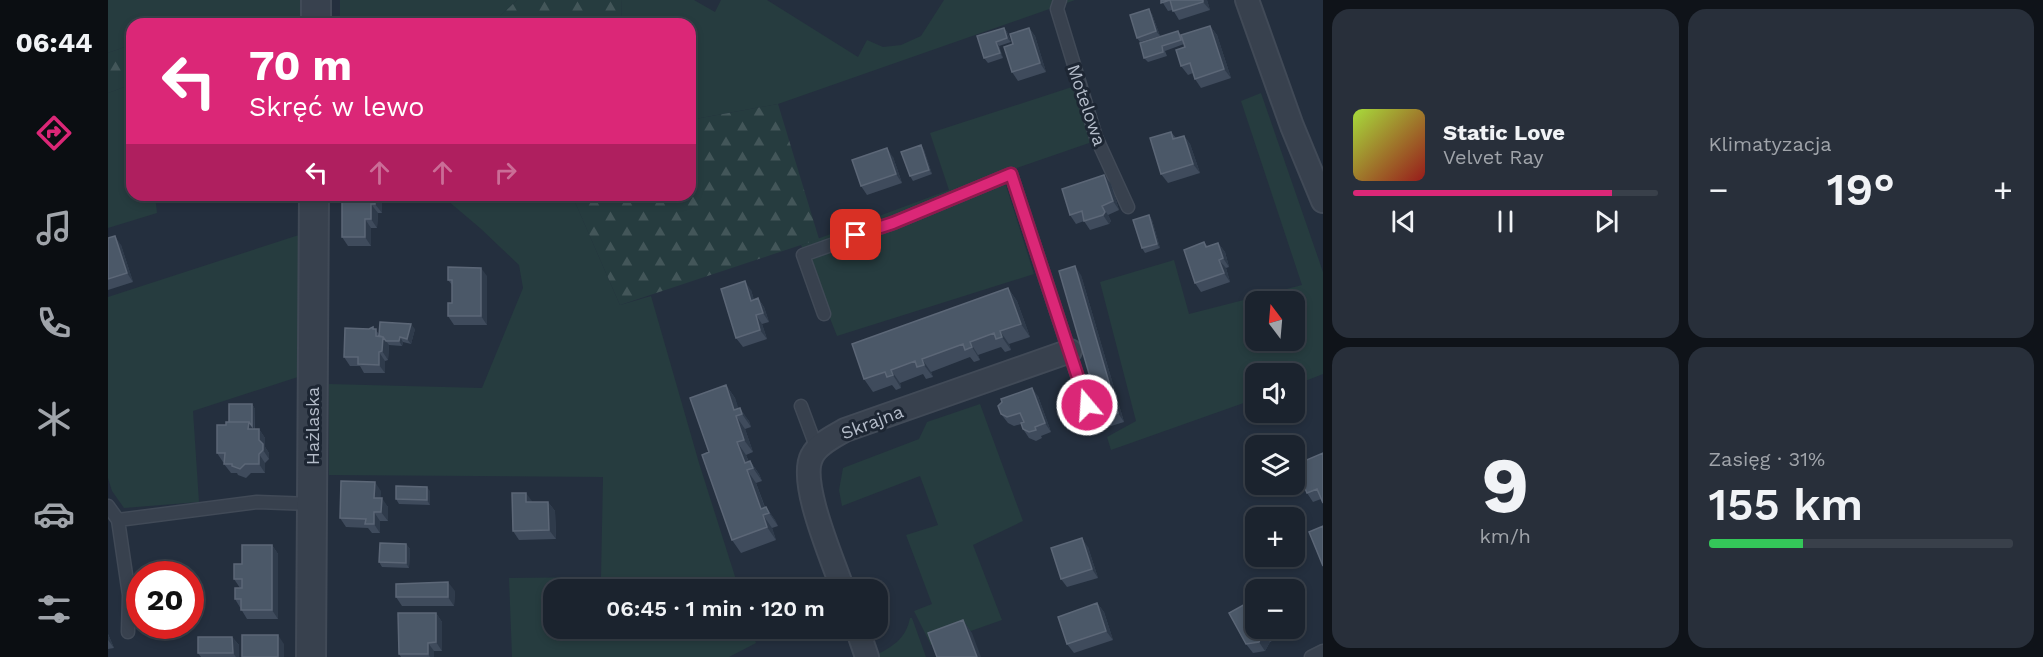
<!DOCTYPE html>
<html lang="pl">
<head>
<meta charset="utf-8">
<style>
  :root { --surface:#1b232e; --page:#282f3a; --text:#f1f3f6; --muted:#a0a4aa; --line:#39404a; --accent:#db2777 }
  body { margin:0; font-family:"Work Sans",sans-serif; background:var(--page); color:var(--text); height:100vh; display:flex; flex-direction:column; font-size:22px; white-space:nowrap }
  * { box-sizing:border-box; margin:0 }
  p { font-size:20px; color:var(--muted) }
  .icon { flex:none; width:33px; height:33px; fill:none; stroke:currentColor; stroke-width:2; stroke-linecap:round; stroke-linejoin:round }
  .map { position:relative; flex:1; overflow:hidden }
  .panel { display:flex; flex-direction:column; gap:9px; padding:9px; background:#0f1319; width:720px }
  .panel>* { flex:none }
  .top-card { position:absolute; left:18px; top:18px; width:570px; height:183px; border-radius:18px; box-shadow:0 3px 9px #0003,0 0 0 2px var(--line); background:#db2777; color:#fff; overflow:hidden }
  .needle { width:39px; rotate:344deg }
  .fabs { position:absolute; left:1137px; top:291px; display:grid; gap:12px }
  .fabs a { display:grid; place-items:center; width:60px; height:60px; border-radius:12px; background:var(--surface); box-shadow:0 3px 9px #0003,0 0 0 2px var(--line); font-size:30px }
  .speed { position:absolute; left:18px; top:561px; display:flex; gap:12px; font-size:30px; font-weight:700; text-align:center }
  .speed>* { display:grid; place-content:center; width:78px; height:78px; border-radius:50%; background:var(--surface); box-shadow:0 3px 9px #0003,0 0 0 2px var(--line); line-height:1 }
  .speed .limit { border:9px solid #d22; background:#fff; color:#111 }
  .pin { position:absolute; display:grid; place-items:center; width:51px; height:51px; color:#fff; margin:-26px; border-radius:12px; box-shadow:0 3px 9px #0006 }
  .me { position:absolute; width:66px; margin:-33px; rotate:342deg; stroke-linejoin:round; filter:drop-shadow(0 0 4px #0008) }
  .turn { display:flex; align-items:center; gap:21px; height:126px; padding:0 24px; font-size:27px }
  .turn .icon { width:78px; height:78px; stroke-width:2.5 }
  .turn b { display:block; font-size:42px; line-height:51px }
  .lanes { display:flex; align-items:center; height:57px; padding:0 24px; background:#0003; justify-content:center; gap:30px; direction:ltr }
  .lanes .off { opacity:.35 }
  .big { font-size:45px; font-weight:600; line-height:1.1 }
  .panel .card { flex:1; display:flex; flex-direction:column; justify-content:center; gap:9px; min-width:0; padding:0 21px; border-radius:18px; background:var(--page) }
  .panel .dial { align-items:center; gap:0 }
  .dial b { font-size:78px; line-height:1 }
  .song { display:flex; align-items:center; gap:18px }
  .cover { width:72px; height:72px; border-radius:9px; background:linear-gradient(135deg,hsl(80 70% 55%),hsl(0 70% 35%)) }
  .played { height:6px; border-radius:3px; background:linear-gradient(90deg,var(--accent) 85%,var(--line) 85%) }
  .keys { display:flex; justify-content:space-around; direction:ltr }
  .heat { display:flex; justify-content:space-between; align-items:center; font-size:33px; direction:ltr }
  .charge { height:9px; border-radius:4px; background:linear-gradient(90deg,#34c759 31%,var(--line) 0) }
  .panel .tiles { flex:1; display:grid; gap:9px; grid-template-columns:repeat(2,1fr) }
  .trip { position:absolute; left:435px; top:579px; width:345px; height:60px; border-radius:18px; background:var(--surface); box-shadow:0 3px 9px #0003,0 0 0 2px var(--line); font-weight:600; line-height:60px; text-align:center }
  main { display:flex; flex:1; min-height:0 }
  .menu { display:flex; flex-direction:column; width:108px; justify-content:space-around; align-items:center; background:#0b0e12; color:var(--muted) }
  .menu .icon { width:42px; height:42px }
  .menu .on { color:var(--accent) }
  .menu b { font-size:27px; color:var(--text) }
  .map>svg:first-child { display:block }
  .grass { fill:#263c3f; fill-rule:evenodd }
  .forest { fill:url(#forest-firs) }
  .lines { fill:none; stroke-linecap:round; stroke-linejoin:round }
  .service-casing { stroke:#414a57; stroke-width:15 }
  .minor-casing { stroke:#414a57; stroke-width:26 }
  .tertiary-casing { stroke:#414a57; stroke-width:32 }
  .service { stroke:#38414e; stroke-width:12 }
  .minor { stroke:#38414e; stroke-width:22 }
  .tertiary { stroke:#38414e; stroke-width:28 }
  .wall { fill:#3f4b5c }
  .shaded-wall { fill:#2f3b4b }
  .building { fill:#4b5868; stroke:#5c6777; stroke-width:1.5 }
  .route-casing { stroke:#8e194d; stroke-width:15 }
  .route { stroke:#db2777; stroke-width:10 }
  .labels { text-anchor:middle; dominant-baseline:central; stroke-width:6; stroke-linejoin:round; paint-order:stroke }
  .street-label { font-size:18px; fill:#b4bcc9; stroke:#1d2633 }
</style>
</head>
<body>
<main>
<nav class="menu">
<b>06:44</b>
<svg class="icon on" aria-label="directions" viewBox="0 0 24 24"><path d="M12 3l9 9-9 9-9-9zM9 14v-3h6M13 9l2 2-2 2"/></svg>
<svg class="icon" aria-label="music" viewBox="0 0 24 24"><path d="M9 18V5l10-2v13"/><circle cx="6" cy="18" r="3"/><circle cx="16" cy="16" r="3"/></svg>
<svg class="icon" aria-label="phone" viewBox="0 0 24 24"><path d="M5 4h4l2 5-3 2q2 4 5 5l2-3 5 2v4C11 20 4 13 5 4z"/></svg>
<svg class="icon" aria-label="climate" viewBox="0 0 24 24"><path d="M12 3v18M4 7l16 10M4 17L20 7"/></svg>
<svg class="icon" aria-label="car" viewBox="0 0 24 24"><path d="M5 17H2v-5l4-1 3-4h7l3 4 3 1v5h-3M9 17h6M6 11h13"/><circle cx="7" cy="17" r="2"/><circle cx="17" cy="17" r="2"/></svg>
<svg class="icon" aria-label="filters" viewBox="0 0 24 24"><path d="M4 7h16M4 17h16"/><circle cx="9" cy="7" r="2"/><circle cx="15" cy="17" r="2"/></svg>
</nav>
<div class="map">
<svg width="1215" height="657" viewBox="0 0 1215 657">
  <defs>
    <pattern id="forest-firs" width="22" height="20" patternUnits="userSpaceOnUse" patternTransform="scale(1.5)"><rect width="22" height="20" fill="#263c3f"/><path d="M5 1l3.5 6h-7zM16 11l3.5 6h-7z" fill="#435659"/></pattern>
  </defs>
  <rect width="100%" height="100%" fill="#242f3e"/>
  <path class="grass" d="M0 0H199V24H24V63L17 47 0 53Z
    M232 0H409L384 24H232Z
    M513 0H586L607 12 613 0H659L750 57 759 40 775 47 793 45 813 36 836 0H967L670 104 582 120V24H514Z
    M24 84V195H47L49 213 0 228V93Z
    M964 87 984 142 894 173 926 274 729 336 693 245 841 190 822 133Z
    M1153 93 1215 272V374L1187 385 1186 374H1148L1147 399 1003 450 999 437 1028 421 992 282 1066 260 1081 314 1194 285 1133 101ZM1148 302H1186V340H1148Z
    M333 195H464L512 305 543 296 591 463 631 589 446 590V628L643 629 648 643 621 657H404L401 578 493 577 495 477 221 475V384L374 388 415 288 411 265 372 228Z
    M194 234 193 376 85 411 91 502 16 508 4 491 0 478V297Z
    M872 404 915 521 865 545 894 620 823 645 806 611 824 604 798 535 830 525 812 476 734 506 731 490 735 468 811 439 819 422Z
    M802 618H804L818 657H769L768 655C786 646 798 638 802 618Z"/>
  <path class="forest" d="M409 0H513L514 24H384Z
    M17 47 24 63V84L0 93V53Z
    M670 104 711 239 512 305 464 195H582V120Z"/>
  <g class="lines">
    <g class="service-casing">
      <path id="service" d="M952 0 949 9 988 137 1020 207
        M716 314 695 255 785 223 903 174 985 424
        M693 406 709 449
        M0 506 10 520 21 595 20 632
        M10 520 149 502 204 504
        M1203 657 1215 651"/>
    </g>
    <g class="minor-casing">
      <path id="minor" d="M1139 0 1184 126 1215 201
        M735 590C725 560 690 482 704 456 710 444 725 437 737 430L962 351
        M749 628 759 657"/>
    </g>
    <g class="tertiary-casing">
      <path id="tertiary" d="M208 24V0
        M203 657 206 195"/>
    </g>
    <use href="#service" class="service"/>
    <use href="#minor" class="minor"/>
    <use href="#tertiary" class="tertiary"/>
  </g>
  <path class="wall" d="M1053 0H1099L1102 10 1071 20 1065 10 1060 11Z
    M1044 14 1052 36 1032 42 1029 38Z
    M1102 26 1109 35 1123 78 1093 88 1087 79 1085 73 1080 75 1073 66 1077 47 1076 44 1057 51 1059 56 1040 62 1036 58 1070 31 1073 35Z
    M896 28 899 32 903 42 891 46 895 58 880 63 876 58Z
    M921 28 927 36 938 72 910 81 904 72 905 44Z
    M1063 132 1068 138 1076 136 1082 144 1092 173 1060 183 1053 174Z
    M813 145 816 150 824 174 805 181 802 176Z
    M785 157 794 183 759 195 753 186Z
    M1003 184 1011 210 1000 215 1003 221 1001 224 982 230 976 221 968 224 962 215Z
    M234 195H274V213H270L269 228H263V246H240L234 237Z
    M1041 215 1044 220 1052 248 1037 253 1034 248Z
    M0 238 13 245 25 282 0 290Z
    M1096 242 1100 247 1110 243 1117 252 1121 267 1118 268 1122 282 1093 292 1087 283Z
    M973 275 1016 422 1000 427 994 418Z
    M379 276V325H346L340 316 344 303V285L340 280Z
    M900 288 909 301 922 337 901 344 903 350 897 352 893 347 870 355 872 360 866 362 862 357 823 372 825 377 818 379 815 374 792 383 793 388 788 390 784 385 765 392 756 379Z
    M643 290 646 300 650 298 656 307 661 322 654 324 659 339 635 347 628 338Z
    M265 327 271 334 307 329 303 344 295 342 294 346 281 345 280 360 277 361V373H256L252 366H242L236 357 261 329Z
    M618 385 627 398 630 409 641 421 643 427 637 429 645 452 638 455 641 462 642 461 651 474 654 481 648 483 657 507H658L667 520 670 526 664 528 668 540 633 553 624 540 601 452Z
    M930 396 943 432 933 436 934 438 928 441 921 438 915 429 913 424 906 426 900 423 893 414Z
    M144 404 147 409V429H151L157 438V447L161 453V459L157 463V473H143L138 478 130 475 129 473H123L116 464V462H115L109 453 118 425Z
    M1215 453 1213 499 1205 502 1199 493Z
    M273 491 272 498 280 507V521H272V533H264L260 528 238 527 232 518Z
    M322 491V505L291 504 288 499Z
    M440 502 447 511 448 539 411 540 405 531Z
    M298 544 302 549 301 568 274 567 271 562Z
    M164 545 170 554V619H139L127 599 132 588 126 579 134 564Z
    M980 547 990 578 959 587 953 579Z
    M347 591 346 606H294L288 597Z
    M989 603 996 612 1005 640 966 653 959 644Z
    M328 613 334 622V651H326V657H293L291 654Z
    M1148 628H1173L1177 634 1162 642 1157 651 1145 653 1138 644Z
    M0 634 6 648 0 649Z
    M124 637 131 645V657H93L90 653Z"/>
  <path class="shaded-wall" d="M1095 0H1099L1102 10 1095 2Z
    M1041 9 1044 14 1052 36 1048 31Z
    M1102 26 1109 35 1123 78 1116 69Z
    M896 28 899 32 903 42 899 38Z
    M921 28 927 36 938 72 932 63Z
    M888 42 891 46 895 58 892 53Z
    M1076 136 1082 144 1092 173 1085 164Z
    M813 145 816 150 824 174 821 170Z
    M779 148 785 157 794 183 788 174Z
    M996 175 1003 184 1011 210 1005 201Z
    M267 195H274V213L267 204Z
    M263 204 270 213 269 228 263 219Z
    M994 206 1000 215 1003 221 1001 224 995 215Z
    M1041 215 1044 220 1052 248 1049 244Z
    M257 219 263 228V246L257 237Z
    M7 236 13 245 25 282 19 273Z
    M1110 243 1117 252 1121 267 1115 258Z
    M1111 260 1118 268 1122 282 1116 273Z
    M967 266 973 275 1016 422 1010 413Z
    M373 268 379 276V325L373 316Z
    M637 281 643 290 649 309 643 301Z
    M900 288 909 301 922 337 913 324Z
    M650 298 656 307 661 322 655 313Z
    M648 315 654 324 659 339 652 330Z
    M303 324 307 329 303 344 299 339Z
    M892 331 901 344 903 350 894 337Z
    M275 337 281 345 280 360 274 351Z
    M292 337 295 342 294 346 291 341Z
    M862 342 870 355 872 360 864 347Z
    M271 352 277 361V373L271 365Z
    M814 359 823 372 825 377 816 365Z
    M783 370 792 383 793 388 785 375Z
    M618 385 627 398 633 415 626 410Z
    M924 388 930 396 943 432 937 423Z
    M144 404 147 409 146 438 140 429Z
    M632 408 641 421 643 427 634 414Z
    M628 416 637 429 645 452 636 440Z
    M151 429 157 438V447L161 453V459L155 450 151 440Z
    M629 442 638 455 643 468 637 463Z
    M151 454 157 463V473L151 464Z
    M642 461 651 474 654 481 645 468Z
    M639 470 648 483 659 514 653 509Z
    M267 482 273 491 272 507 266 498Z
    M319 487 322 491V505L319 500Z
    M418 493 424 501V511L418 502Z
    M274 498 280 507V521L273 512Z
    M440 502 447 511 448 539 441 530Z
    M658 507 667 520 670 526 661 513Z
    M266 512 272 521V533L266 524Z
    M655 515 664 528 668 540 659 527Z
    M974 538 980 547 990 578 984 569Z
    M298 544 302 549 301 568 298 563Z
    M164 545 170 554V619L164 610Z
    M340 582 347 591 346 606 340 597Z
    M989 603 996 612 1005 640 998 631Z
    M328 613 334 622V651L328 642Z
    M855 620 864 633 873 657H869Z
    M1155 633 1162 642 1157 651 1151 642Z
    M0 634 6 648 0 640Z
    M170 635 176 644V657H170Z
    M124 637 131 645V657H128L125 653Z
    M320 643 326 651V657H322L320 654Z"/>
  <path class="building" d="M1053 0H1095V2L1065 11 1062 0 1053 3Z
    M1041 9 1048 31 1029 38 1022 15Z
    M1102 26 1116 69 1087 79 1082 63 1073 66 1068 50 1077 47 1073 35Z
    M896 28 899 38 888 42 892 53 876 58 869 36Z
    M921 28 932 63 904 72 896 47 905 44 902 34Z
    M1070 31 1073 40 1054 46 1055 52 1036 58 1032 43Z
    M1063 132 1065 139 1076 136 1085 164 1053 174 1042 138Z
    M813 145 821 170 802 176 793 152Z
    M779 148 788 174 753 186 744 160Z
    M996 175 1005 201 994 206 997 212 995 215 976 221 974 211 962 215 954 189Z
    M234 195H267V204H263V219H257V237H234Z
    M1041 215 1049 244 1034 248 1025 220Z
    M7 236 19 273 0 279V238Z
    M1096 242 1098 247 1110 243 1115 258 1111 260 1116 273 1087 283 1076 250Z
    M967 266 1010 413 994 418 951 271Z
    M340 267 373 268V316H340V303H344V280H340Z
    M637 281 643 301 650 298 655 313 648 315 652 330 628 338 613 289Z
    M900 288 913 324 892 331 894 337 888 339 886 333 862 342 864 347 857 350 855 344 814 359 816 365 809 367 807 361 783 370 785 375 779 377 777 372 756 379 744 344Z
    M272 322 303 324 299 339 292 337 291 341H278L275 337 271 336Z
    M265 327V329H268V336L275 337 274 351 271 352V365L250 364V357H236L237 328 261 329Z
    M618 385 626 410 632 408 634 414 628 416 636 440 629 442 637 463 642 461 645 468 639 470 653 509 658 507 661 513 655 515 659 527 624 540 594 455 601 452 582 398Z
    M924 388 937 423 927 427 928 430 921 432 915 429 913 423 916 422 912 413 899 417 893 414 890 406 894 402 893 399Z
    M121 404H144V426L141 422H121Z
    M118 422H141L140 429H151V440L155 444V450L151 454V464H137L132 469 124 466V464H116L117 453H109V425H118Z
    M1215 453V503L1209 489 1199 493 1187 465Z
    M233 481 267 482 266 498H274L273 512H266V524H257L258 519 232 518Z
    M288 486 319 487V500L288 499Z
    M404 493H418V502H440L441 530 405 531Z
    M1215 526V566L1201 532Z
    M974 538 984 569 953 579 943 548Z
    M272 543 298 544V563L271 562Z
    M134 545H164V610H133V599H127V588H134V579H126V564H134Z
    M340 582V597H288V584Z
    M1148 598V628H1165L1155 633 1151 642 1138 644 1121 613Z
    M989 603 998 631 959 644 950 617Z
    M290 613H328V642L320 643V654H291Z
    M855 620 869 657H829L820 633Z
    M134 635H170V657H134Z
    M90 637H124L125 653H90Z"/>
  <g class="lines">
    <g class="route-casing">
      <path id="route" d="M748 235 785 223 903 174 979 405"/>
    </g>
    <use href="#route" class="route"/>
  </g>
  <g class="labels">
    <g class="street-label">
      <text transform="translate(979 105) rotate(71)">Motelowa</text>
      <text transform="translate(764 422) rotate(-21)">Skrajna</text>
      <text transform="translate(204 426) rotate(-90)">Hażlaska</text>
    </g>
  </g>
</svg>
<div class="fabs">
<a><svg class="needle" viewBox="-14 -14 28 28"><path d="M0-13l5 13h-10z" fill="#e53935"/><path d="M0 13l5-13h-10z" fill="#a0a4aa"/></svg></a>
<a><svg class="icon" aria-label="sound" viewBox="0 0 24 24"><path d="M4 9h4l5-4v14l-5-4H4zM17 9q2 3 0 6"/></svg></a>
<a><svg class="icon" aria-label="layers" viewBox="0 0 24 24"><path d="M12 4l9 5-9 5-9-5zM3 14l9 5 9-5"/></svg></a>
<a>+</a>
<a>−</a>
</div>
<div class="speed"><div class="limit">20</div></div>
<div class="pin" style="left:748px;top:235px;background:#d93025"><svg class="icon" aria-label="arrive" viewBox="0 0 24 24"><path d="M6 21V4h12l-3 4 3 4H6"/></svg></div>
<svg class="me" style="left:979px;top:405px" viewBox="-20 -20 40 40"><circle r="17" fill="#db2777" stroke="#fff" stroke-width="3"/><path d="M0-11L8 9 0 5-8 9z" fill="#fff"/></svg>
<div class="trip">06:45 · 1 min · 120 m</div>
<div class="top-card">
<div class="turn"><svg class="icon" aria-label="left" viewBox="0 0 24 24"><path d="M17 20v-9H6M10 6l-5 5 5 5"/></svg><div><b>70 m</b>Skręć w lewo</div></div>
<div class="lanes"><svg class="icon" aria-label="left" viewBox="0 0 24 24"><path d="M17 20v-9H6M10 6l-5 5 5 5"/></svg><svg class="icon off" aria-label="ahead" viewBox="0 0 24 24"><path d="M12 20V5M6 11l6-6 6 6"/></svg><svg class="icon off" aria-label="ahead" viewBox="0 0 24 24"><path d="M12 20V5M6 11l6-6 6 6"/></svg><svg class="icon off" aria-label="right" viewBox="0 0 24 24"><path d="M7 20v-9h11M14 6l5 5-5 5"/></svg></div>
</div>
</div>
<section class="panel">
<div class="tiles">
<div class="card">
<div class="song"><i class="cover"></i><div><b>Static Love</b><p>Velvet Ray</p></div></div>
<div class="played"></div>
<div class="keys"><svg class="icon" aria-label="previous" viewBox="0 0 24 24"><path d="M18 5L8 12l10 7zM5 5v14"/></svg><svg class="icon" aria-label="pause" viewBox="0 0 24 24"><path d="M8 5v14M16 5v14"/></svg><svg class="icon" aria-label="next" viewBox="0 0 24 24"><path d="M6 5l10 7-10 7zM19 5v14"/></svg></div>
</div>
<div class="card"><p>Klimatyzacja</p>
<div class="heat"><a>−</a><b class="big">19°</b><a>+</a></div>
</div>
<div class="card dial"><b>9</b><p>km/h</p></div>
<div class="card"><p>Zasięg · 31%</p><b class="big">155 km</b><div class="charge"></div></div>
</div>
</section>
</main>
</body>
</html>
